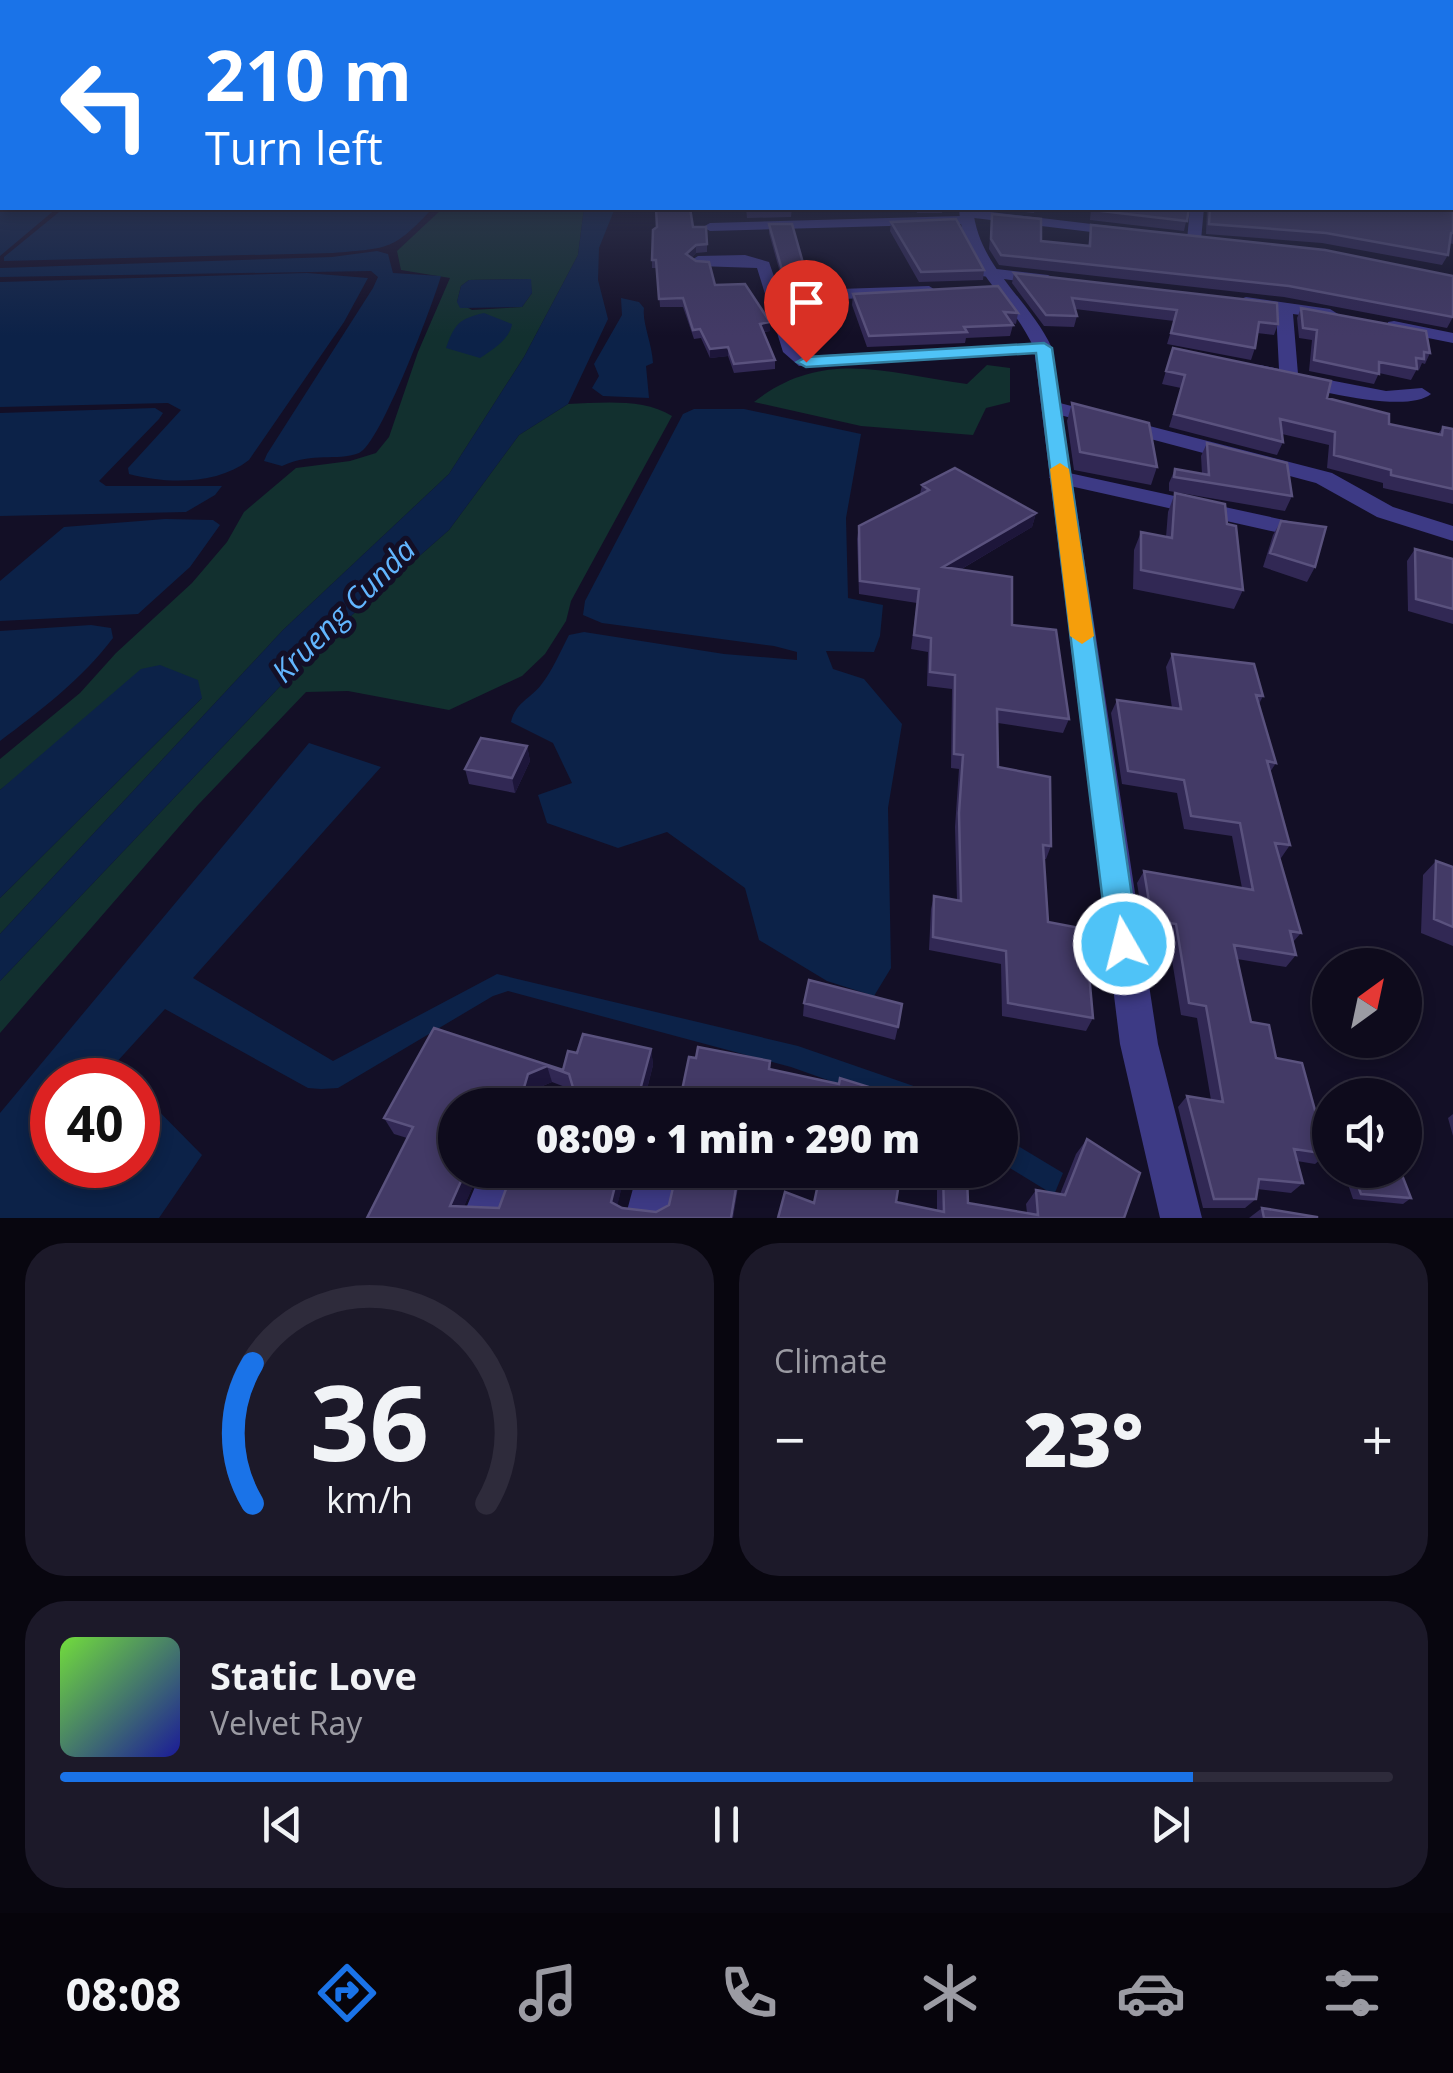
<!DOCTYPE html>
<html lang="en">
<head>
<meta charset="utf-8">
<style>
  :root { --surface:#0e0b1c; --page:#1c1929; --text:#f1f3f6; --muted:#9b9ba3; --line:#2e2b3b; --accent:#1a73e8 }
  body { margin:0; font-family:"Open Sans",sans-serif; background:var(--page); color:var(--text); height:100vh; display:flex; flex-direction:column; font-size:38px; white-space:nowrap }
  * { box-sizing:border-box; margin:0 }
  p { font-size:32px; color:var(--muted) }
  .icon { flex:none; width:55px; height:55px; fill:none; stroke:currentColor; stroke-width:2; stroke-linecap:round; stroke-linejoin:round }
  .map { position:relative; height:1218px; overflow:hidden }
  .side { display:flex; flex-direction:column; gap:25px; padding:25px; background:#08060f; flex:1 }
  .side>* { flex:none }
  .banner { position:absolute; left:0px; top:0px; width:1455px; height:210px; box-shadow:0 5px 15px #0003,0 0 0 2px var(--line); background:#1a73e8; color:#fff; overflow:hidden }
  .needle { width:65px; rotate:33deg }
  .buttons { position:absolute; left:1312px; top:948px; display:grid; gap:20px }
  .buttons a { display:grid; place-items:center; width:110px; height:110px; border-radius:50%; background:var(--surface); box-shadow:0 5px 15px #0003,0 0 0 2px var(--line); font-size:50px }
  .speed { position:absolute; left:30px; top:1058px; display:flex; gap:20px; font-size:50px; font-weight:700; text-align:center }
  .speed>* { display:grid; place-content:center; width:130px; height:130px; border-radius:50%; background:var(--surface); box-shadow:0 5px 15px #0003,0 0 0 2px var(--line); line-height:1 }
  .speed .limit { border:15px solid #d22; background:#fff; color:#111 }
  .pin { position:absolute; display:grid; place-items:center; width:85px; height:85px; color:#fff; margin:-102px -42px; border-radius:50% 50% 50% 0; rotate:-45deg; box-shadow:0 0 10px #0007 }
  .pin .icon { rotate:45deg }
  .me { position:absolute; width:110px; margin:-55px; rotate:352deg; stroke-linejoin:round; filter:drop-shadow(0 0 8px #0008) }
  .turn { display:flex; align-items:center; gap:35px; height:210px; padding:0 40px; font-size:45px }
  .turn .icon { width:130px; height:130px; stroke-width:2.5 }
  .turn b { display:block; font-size:70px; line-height:85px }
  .big { font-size:75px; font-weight:800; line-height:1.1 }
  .side .tile { flex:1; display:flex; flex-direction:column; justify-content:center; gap:15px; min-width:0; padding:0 35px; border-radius:40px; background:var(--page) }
  .side .dial { align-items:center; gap:0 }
  .dial svg { height:260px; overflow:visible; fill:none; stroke:var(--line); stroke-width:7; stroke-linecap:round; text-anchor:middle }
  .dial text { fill:var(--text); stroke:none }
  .song { display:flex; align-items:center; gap:30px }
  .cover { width:120px; height:120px; border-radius:15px; background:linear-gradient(135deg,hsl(100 70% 55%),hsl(240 70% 35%)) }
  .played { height:10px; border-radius:5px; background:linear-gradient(90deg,var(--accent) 85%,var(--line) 85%) }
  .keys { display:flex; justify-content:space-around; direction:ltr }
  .heat { display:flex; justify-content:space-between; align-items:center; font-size:55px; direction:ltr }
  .side .tiles { flex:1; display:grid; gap:25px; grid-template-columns:1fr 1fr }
  .tile:last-child { grid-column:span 2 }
  .trip { position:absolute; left:438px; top:1088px; width:580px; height:100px; border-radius:50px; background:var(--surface); box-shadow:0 5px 15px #0003,0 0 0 2px var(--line); font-weight:800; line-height:100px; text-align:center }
  .dock { display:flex; height:160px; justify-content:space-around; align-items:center; background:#06040b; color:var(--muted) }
  .dock .icon { width:70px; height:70px }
  .dock .on { color:var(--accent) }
  .dock b { font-size:45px; color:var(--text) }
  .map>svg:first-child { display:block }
  .green { fill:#12302f; fill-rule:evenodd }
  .water { fill:#0c2248 }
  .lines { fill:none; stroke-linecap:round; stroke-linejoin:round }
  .minor { fill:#3d3a85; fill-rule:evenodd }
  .tertiary { fill:#3d3a85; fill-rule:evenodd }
  .wall { fill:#312854; fill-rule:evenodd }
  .shaded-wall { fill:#1d163a }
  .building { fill:#433a66; stroke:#5a527e; stroke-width:2.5; fill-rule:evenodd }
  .route { fill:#4fc3f7; stroke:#337fa1; stroke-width:2.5 }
  .slow { fill:#f59e0b }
  .labels { text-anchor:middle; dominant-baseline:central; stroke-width:10; stroke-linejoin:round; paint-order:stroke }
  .water-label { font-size:30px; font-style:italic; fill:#62b6ff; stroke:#130f26 }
</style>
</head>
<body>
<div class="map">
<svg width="1453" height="1218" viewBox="0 0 1453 1218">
  <rect width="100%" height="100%" fill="#130f26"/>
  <path class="green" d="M443 208H584L578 255 524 357 449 474 283 630 0 934V898L202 698 17 777 0 790V759L80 693 116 653 192 583 227 542 244 512 296 468 350 461 376 453 389 437 418 352 450 278 401 270 397 251ZM530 279 532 293 522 307 472 310 457 302 461 286 469 280Z
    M987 365 1010 368V402L986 408 973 435 861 426 754 402C824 347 889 374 967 384Z
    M568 404C601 403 643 398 672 416L571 601 566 621 545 654 522 676 449 710 348 691 306 692 197 806 0 1033V981L327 637 449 530 519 435Z"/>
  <path class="water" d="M0 199 2 208H57L0 256Z
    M64 208H433C393 250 391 248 333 253L4 261V257Z
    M584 208H615L599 248 598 280 608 319 568 404 519 435 449 530 327 637 0 981V934L283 630 449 474 524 357 578 255Z
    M377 251 388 254 393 273 441 276C433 304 380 445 359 453 335 462 315 451 282 466L264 461 267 454 373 288 378 277 371 271 0 277V268L332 257Z
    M307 273 368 278 344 322 249 460C217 485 167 484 129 474L128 468 181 410 168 403 0 407V282Z
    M531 279 532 293 522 307 460 308 457 302 461 286 469 280Z
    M621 298 639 302 644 308C642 323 652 343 653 363L646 366 649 398 603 396 592 388 599 376 594 364 622 315Z
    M484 313 512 324C510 339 492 350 480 358L446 348C455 324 458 319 484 313Z
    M155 408 163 413 159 419 99 481 106 486H222L215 495 186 512 0 516V413Z
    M694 409H744L861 434 846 518 848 598 883 605 880 636 874 652 826 651 833 669 864 679 902 724 888 808 891 968 874 996 827 981 759 940 745 888 667 832 618 848 547 823 538 795 572 783 553 743 511 722C516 702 529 700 541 685 553 670 560 652 569 635L584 632 724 654 797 660V652L774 646 602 623 583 615 585 601 683 414Z
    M165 519 213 520 220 525 190 567 138 614 0 621V581L64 527Z
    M91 625 111 628 113 638C82 679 40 711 0 741V631Z
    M160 665 198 680 202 698 0 898V790L141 669Z
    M309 743 381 767 193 978 333 1061 497 974 798 1046 928 1091 951 1105H898L791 1067 508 991 493 996 338 1088 321 1089 308 1088 165 1009 114 1065 128 1080H52V1165H138V1090L202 1155 159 1218H0V1113Z
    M1000 1135 1063 1173 1054 1195 1000 1162Z"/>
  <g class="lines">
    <path class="minor" d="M1452 175H1453V183H1452Z
      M1190 208H1204L1201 240 1194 244 1187 240Z
      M966 209 1125 228 1132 232 1125 236 966 217V223L961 224 710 231 703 227 710 223 961 216V210Z
      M745 255 769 262 779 291 929 286 937 291 929 296 782 301 800 349 809 356 1043 343 1052 348 1043 353 799 366 783 352 757 268 698 266 690 261 698 256Z
      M988 268 1048 275 1056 280 1048 285 982 276 980 273Z
      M1246 297 1330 309 1338 314 1330 319 1293 314 1298 374 1386 391 1422 388 1431 394C1403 417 1289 383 1254 375L1251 371 1260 365 1279 369 1276 311 1240 305V299Z
      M1394 321 1453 333V343L1388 330V322Z
      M1052 401 1332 473 1393 507 1453 526V541L1377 517 1316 483 1045 411 1042 407Z
      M1060 471 1307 525 1318 532 1307 539 1052 482 1049 477Z
      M482 1170H522L504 1218H462Z
      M638 1170H678L667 1218H625Z"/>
    <path class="tertiary" d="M959 208H973C978 267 1028 297 1052 348L1158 1044 1202 1218H1160L1120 1044 1034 348C1011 297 962 267 959 208Z"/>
  </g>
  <path class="wall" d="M746 208H792L791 217 747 218Z
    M916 208H943L942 213H917Z
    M990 208H1035L1034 213Z
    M1091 208H1189L1184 231 1090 220Z
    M1207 208H1424L1453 210V244L1449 243 1448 255 1442 265 1322 243 1206 234Z
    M992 214 1041 241 1088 246 1091 225 1453 317 1447 328 1284 297 999 265 989 249Z
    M891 222 984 270 983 280 919 282 890 231Z
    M769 224 807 277V286L784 287 769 233Z
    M693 227 707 244V252L696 253 691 258 715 285 770 322V331L764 332 775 360V369L734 373 728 356 710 358 701 338 694 339 683 307H660L657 268H652V260Z
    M1014 273 1278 324 1274 335 1257 333 1255 348 1251 360 1167 344 1174 321 1075 309 1077 316 1074 327 1044 326 1012 283Z
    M853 294 1018 313 1016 324 1012 323 1013 325 1010 336 966 338 965 343 867 347 852 305Z
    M1301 308 1430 353 1425 364 1422 363 1419 370 1417 369 1411 380 1379 373 1374 384 1309 371 1312 340 1299 338 1297 318Z
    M1173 348 1327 398 1389 424 1438 434 1443 427 1453 429V504L1383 488V483L1327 468 1329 445 1282 434 1283 442 1277 455 1169 427 1181 388 1162 384Z
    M1072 403 1157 467 1151 485 1074 470 1067 421Z
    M1207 443 1292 496 1285 511 1169 491V483L1175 469 1202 474 1201 456Z
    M922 485 1036 513 1032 527 960 570 1012 625 1069 719 1063 733 998 723V767L1051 846 1046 859H1044L1048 922 1093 1018 1086 1031 1002 1016 1001 964 929 950 931 909 934 896 957 900 955 827 959 769 951 768 952 689 927 686 928 652 911 649 917 603 859 594 857 539 859 526 920 494Z
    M1175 493 1227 524 1243 590 1234 609 1133 589 1134 550 1141 532 1166 537 1168 512Z
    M1281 521 1315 567 1307 582 1263 567 1273 535Z
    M1415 549 1453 559V624L1408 611 1407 561Z
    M1172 654 1263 696 1259 704 1276 763 1270 772 1290 845 1281 858 1279 857 1301 933 1293 942 1296 955 1286 967 1237 959 1251 1022 1276 1058 1327 1154 1315 1164 1297 1161 1303 1183 1291 1193 1257 1189 1256 1199 1245 1208H1203L1178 1107 1187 1096 1211 1100 1197 1018 1181 1015 1168 936 1145 933 1137 883 1144 871 1242 888 1232 836 1184 829 1177 793 1122 784 1111 713 1117 700 1172 708 1166 667Z
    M527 746 530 761 515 793 469 784 465 769Z
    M1436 861 1453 867V946L1421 933 1423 875Z
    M804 1003 898 1027 895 1040 803 1016Z
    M434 1028 563 1070 577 1053 651 1049 653 1065 643 1105H455V1170H480L464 1206 499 1208 513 1170H626L617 1205 622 1208 656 1212 669 1205 677 1170H775L773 1189 739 1181 733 1218H367L407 1138 394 1134 384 1118ZM552 1082 573 1090 574 1091H533V1090Z
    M1453 1114V1136L1448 1118Z
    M1087 1139 1124 1218H778L814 1203 896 1202 937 1210V1187L943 1173 968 1203 1027 1213 1026 1204 1036 1190 1060 1194 1076 1154Z
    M1343 1170H1400L1411 1198 1403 1204 1353 1199Z
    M1262 1208 1317 1218H1249Z"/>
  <path class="shaded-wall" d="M696 245V253L686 262V254Z
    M770 322V331L760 332V324Z
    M728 347V356L710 358V349Z
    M1036 513 1032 527 941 581 943 567Z
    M527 746 530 761 515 793 512 778Z
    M651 1049 653 1065 643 1105H636Z
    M547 1066 552 1082 533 1090 529 1105 523 1091 528 1074Z
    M466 1170H480L459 1218 450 1206Z
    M619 1170H626L615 1215 611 1202Z
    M739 1170 733 1218H731Z"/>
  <path class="building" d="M656 208H690L693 227H706L707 244 696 245 686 254 696 261 709 262 715 285 745 284 770 322 760 324 775 360 734 364 728 347 710 349 700 329 693 330 683 298 659 299 656 260H652L653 230 657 227Z
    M1092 208H1189L1187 221 1092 210Z
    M1210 208H1424L1453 210V233H1451L1448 255 1326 233 1209 224Z
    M992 214 1041 219V241L1090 246 1091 225 1325 250 1453 276V317L1289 286 1001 255 991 239Z
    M956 219 984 270 921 272 891 222Z
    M769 224H792L807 277H784Z
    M1014 273 1277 303 1278 324 1259 322 1255 348 1171 333 1177 310 1072 298 1077 316 1046 315Z
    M998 286 1018 313 1004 312 1013 325 964 327 967 332 869 336 853 294Z
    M1301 308 1426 331 1430 353 1424 352V359L1416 358 1417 369 1379 362V374L1314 360 1317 330 1303 328Z
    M1173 348 1331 381 1327 398 1389 414V424L1442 435 1443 427 1453 429V489L1391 475V470L1334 455 1335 432 1280 419 1283 442 1174 414 1185 375 1166 371Z
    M1072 403 1149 423 1157 467 1080 452Z
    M1207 443 1287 463 1292 496 1174 477 1175 469 1209 475Z
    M955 468 1036 513 943 567 1012 577V625L1056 630 1069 719 997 709 998 767 1050 777 1051 846 1043 845 1048 922 1085 929 1093 1018 1008 1003 1006 951 933 937 934 896 961 901 959 813 963 755 954 754 955 675 930 672 931 638 914 635 919 589 860 581 859 526 929 490 922 485Z
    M1175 493 1225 504 1227 524 1236 526 1243 590 1141 570V532L1172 538Z
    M1281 521 1326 527 1315 567 1270 553Z
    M1415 549 1453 559V609L1416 599Z
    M1172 654 1254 664 1263 696 1256 695 1276 763 1267 761 1290 845 1275 843 1301 933 1290 931 1296 955 1234 945 1251 1022 1269 1025 1276 1058 1302 1063 1327 1154 1294 1149 1303 1183 1259 1179 1256 1199H1214L1187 1096 1223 1102 1206 1006 1189 1003 1176 924 1152 920 1144 871 1253 890 1240 823 1191 816 1184 780 1128 771 1117 700 1181 709Z
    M481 738 527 746 512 778 465 769Z
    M1436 861 1453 867V927L1434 919Z
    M809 980 902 1004 898 1027 804 1003Z
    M434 1028 563 1070 568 1051 577 1053 583 1034 651 1049 636 1105H455V1170H466L450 1206 499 1208 513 1170H619L611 1202 622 1208 656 1212 669 1205 677 1170H739L731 1218H367L413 1127 384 1118ZM547 1066 569 1074 574 1091H523L528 1074Z
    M698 1047 770 1061 769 1069 839 1084 840 1078 911 1100 910 1105H679L689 1057 696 1058Z
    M1087 1139 1140 1173 1124 1218H778L785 1192 814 1203 821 1170H901L896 1202 944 1212 943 1173 967 1177 968 1203 1038 1215 1036 1190 1065 1195Z
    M755 1170H775L774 1174Z
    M1352 1170H1400L1411 1198 1361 1194Z
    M1262 1208 1317 1217V1218H1264Z"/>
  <linearGradient id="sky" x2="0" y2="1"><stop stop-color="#0a0815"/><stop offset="0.49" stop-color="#333752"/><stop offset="1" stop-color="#333752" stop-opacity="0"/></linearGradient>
  <rect width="1453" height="336" fill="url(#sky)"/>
  <path class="route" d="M1044 343 1052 348 1139 944 1135 954 1124 958 1112 954 1108 944 1036 353 806 367 797 362 806 357Z"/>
  <path class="slow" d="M1060 463 1069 469 1094 636 1082 644 1070 636 1050 469Z"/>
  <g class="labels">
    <g class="water-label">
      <text transform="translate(343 610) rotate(-45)">Krueng Cunda</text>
    </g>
  </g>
</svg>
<div class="buttons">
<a><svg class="needle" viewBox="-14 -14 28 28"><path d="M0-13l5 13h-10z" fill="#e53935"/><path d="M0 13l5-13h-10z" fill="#9b9ba3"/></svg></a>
<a><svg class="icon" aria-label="sound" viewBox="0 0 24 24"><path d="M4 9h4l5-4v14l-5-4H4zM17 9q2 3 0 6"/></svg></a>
</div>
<div class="speed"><div class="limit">40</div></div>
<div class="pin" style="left:806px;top:362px;background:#d93025"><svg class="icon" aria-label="arrive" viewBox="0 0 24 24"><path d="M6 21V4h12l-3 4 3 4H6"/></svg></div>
<svg class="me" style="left:1124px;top:944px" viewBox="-20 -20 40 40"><circle r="17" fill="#4fc3f7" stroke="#fff" stroke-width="3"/><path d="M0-11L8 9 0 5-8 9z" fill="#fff"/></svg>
<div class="trip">08:09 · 1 min · 290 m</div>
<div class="banner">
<div class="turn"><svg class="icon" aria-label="left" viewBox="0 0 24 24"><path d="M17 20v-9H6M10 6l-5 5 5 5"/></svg><div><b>210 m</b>Turn left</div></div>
</div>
</div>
<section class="side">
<div class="tiles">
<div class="tile dial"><svg viewBox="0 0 100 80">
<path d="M14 69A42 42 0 1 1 86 69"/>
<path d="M14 69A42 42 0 0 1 14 26" stroke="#1a73e8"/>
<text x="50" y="56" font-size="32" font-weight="700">36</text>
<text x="50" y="72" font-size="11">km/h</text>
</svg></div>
<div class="tile"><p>Climate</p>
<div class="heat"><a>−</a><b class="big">23°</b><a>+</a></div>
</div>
<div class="tile">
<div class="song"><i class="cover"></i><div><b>Static Love</b><p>Velvet Ray</p></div></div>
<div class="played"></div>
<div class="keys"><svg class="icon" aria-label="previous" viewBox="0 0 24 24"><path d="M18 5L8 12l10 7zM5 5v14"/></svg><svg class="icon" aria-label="pause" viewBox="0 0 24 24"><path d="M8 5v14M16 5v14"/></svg><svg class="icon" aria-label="next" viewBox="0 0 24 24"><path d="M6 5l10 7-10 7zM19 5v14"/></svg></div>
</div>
</div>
</section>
<nav class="dock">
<b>08:08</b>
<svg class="icon on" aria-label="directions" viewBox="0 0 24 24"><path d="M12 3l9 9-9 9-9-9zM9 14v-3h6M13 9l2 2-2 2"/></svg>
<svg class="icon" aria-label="music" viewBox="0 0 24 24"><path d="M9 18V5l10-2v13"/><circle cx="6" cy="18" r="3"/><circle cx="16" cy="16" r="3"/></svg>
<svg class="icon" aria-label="phone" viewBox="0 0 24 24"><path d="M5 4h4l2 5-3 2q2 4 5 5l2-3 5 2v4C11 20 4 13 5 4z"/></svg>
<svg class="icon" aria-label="climate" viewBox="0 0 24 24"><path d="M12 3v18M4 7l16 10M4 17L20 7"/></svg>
<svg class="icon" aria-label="car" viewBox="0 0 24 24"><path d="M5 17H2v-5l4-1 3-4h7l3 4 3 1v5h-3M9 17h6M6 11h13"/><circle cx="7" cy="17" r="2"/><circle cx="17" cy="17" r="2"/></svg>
<svg class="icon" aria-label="filters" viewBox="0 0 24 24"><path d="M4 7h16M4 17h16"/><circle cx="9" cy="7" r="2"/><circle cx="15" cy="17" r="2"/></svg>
</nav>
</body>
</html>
